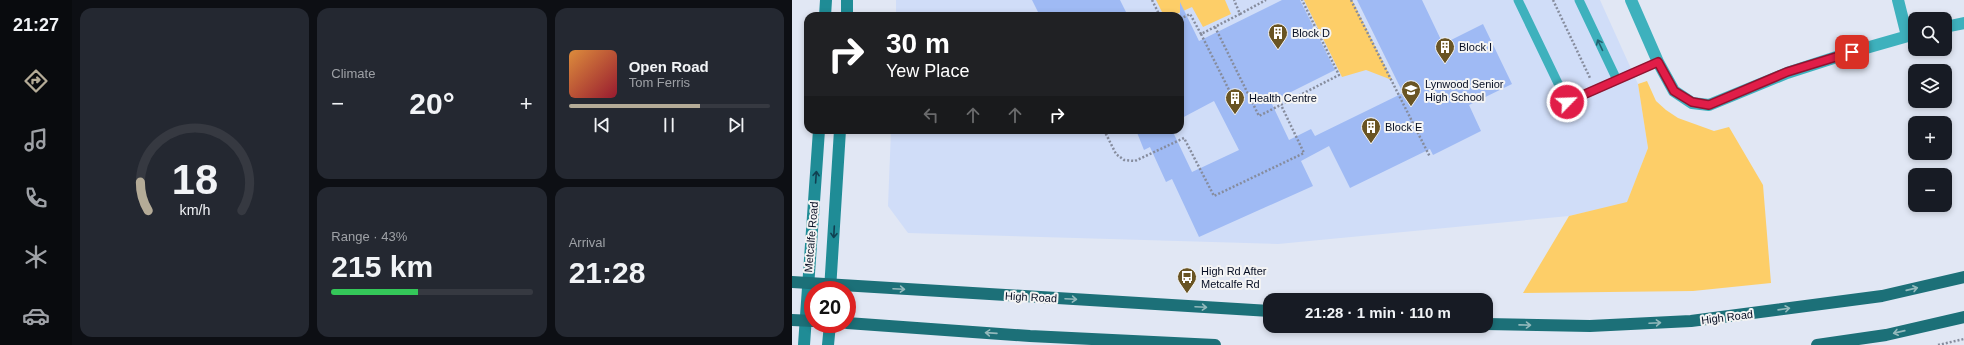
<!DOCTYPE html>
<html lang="en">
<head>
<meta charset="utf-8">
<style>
  :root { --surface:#171b24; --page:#242831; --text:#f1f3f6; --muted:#9ea1a6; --line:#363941; --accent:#b4ab97 }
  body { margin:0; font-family:Helvetica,sans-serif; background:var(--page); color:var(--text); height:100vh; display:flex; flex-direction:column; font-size:15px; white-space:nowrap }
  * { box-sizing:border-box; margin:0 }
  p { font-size:13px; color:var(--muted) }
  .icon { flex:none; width:22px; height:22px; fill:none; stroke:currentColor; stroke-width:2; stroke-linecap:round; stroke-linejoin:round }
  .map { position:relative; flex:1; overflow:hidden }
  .side { display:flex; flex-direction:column; gap:8px; padding:8px; background:#0d0f14; width:720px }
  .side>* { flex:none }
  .top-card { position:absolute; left:12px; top:12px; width:380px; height:122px; border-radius:12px; box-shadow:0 2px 6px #0003; background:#202124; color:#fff; overflow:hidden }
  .tools { position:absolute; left:1116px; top:12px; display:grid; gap:8px }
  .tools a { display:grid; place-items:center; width:44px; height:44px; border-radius:8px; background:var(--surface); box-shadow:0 2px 6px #0003; font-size:20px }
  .speed { position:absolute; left:12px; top:281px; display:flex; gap:8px; font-size:20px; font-weight:700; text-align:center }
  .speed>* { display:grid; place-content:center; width:52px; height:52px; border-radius:50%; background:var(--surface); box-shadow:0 2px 6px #0003; line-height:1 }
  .speed .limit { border:6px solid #d22; background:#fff; color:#111 }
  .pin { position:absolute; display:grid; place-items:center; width:34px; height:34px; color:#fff; margin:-17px; border-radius:8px; box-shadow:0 2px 6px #0006 }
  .me { position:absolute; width:44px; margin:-22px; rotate:66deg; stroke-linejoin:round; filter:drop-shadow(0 0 3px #0008) }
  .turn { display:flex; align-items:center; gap:14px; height:84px; padding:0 16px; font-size:18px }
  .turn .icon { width:52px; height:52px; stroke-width:2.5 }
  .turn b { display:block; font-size:28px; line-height:34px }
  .lanes { display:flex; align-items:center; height:38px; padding:0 16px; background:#0003; justify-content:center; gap:20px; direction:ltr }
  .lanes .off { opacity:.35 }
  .big { font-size:30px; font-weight:800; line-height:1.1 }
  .side .card { flex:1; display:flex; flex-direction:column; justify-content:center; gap:6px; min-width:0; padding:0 14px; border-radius:12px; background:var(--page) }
  .side .dial { align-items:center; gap:0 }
  .dial svg { height:104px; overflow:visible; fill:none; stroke:var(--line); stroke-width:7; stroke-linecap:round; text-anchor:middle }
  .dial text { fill:var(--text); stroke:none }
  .song { display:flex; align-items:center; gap:12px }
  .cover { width:48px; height:48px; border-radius:6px; background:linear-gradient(135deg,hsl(30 70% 55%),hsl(350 70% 35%)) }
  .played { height:4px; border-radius:2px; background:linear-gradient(90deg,var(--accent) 65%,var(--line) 65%) }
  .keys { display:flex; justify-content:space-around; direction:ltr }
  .heat { display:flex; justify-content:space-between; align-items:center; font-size:22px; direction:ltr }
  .charge { height:6px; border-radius:3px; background:linear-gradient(90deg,#34c759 43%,var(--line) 0) }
  .side .tiles { flex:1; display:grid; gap:8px; grid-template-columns:repeat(3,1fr) }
  .card:first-child { grid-row:span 2 }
  .trip { position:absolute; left:471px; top:293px; width:230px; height:40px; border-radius:12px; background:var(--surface); box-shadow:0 2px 6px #0003; font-weight:800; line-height:40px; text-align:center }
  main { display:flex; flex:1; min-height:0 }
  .menu { display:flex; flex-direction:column; width:72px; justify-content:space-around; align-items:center; background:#090b0e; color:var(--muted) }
  .menu .icon { width:28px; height:28px }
  .menu .current { color:var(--accent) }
  .menu b { font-size:18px; color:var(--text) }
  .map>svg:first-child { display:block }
  .built { fill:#d0ddf8 }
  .green { fill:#fdce68 }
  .building { fill:#9fbaf4 }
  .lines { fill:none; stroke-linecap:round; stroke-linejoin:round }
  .path { stroke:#868c9d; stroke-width:2.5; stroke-dasharray:2 2; stroke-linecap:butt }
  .service { stroke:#3eb1bd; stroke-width:9 }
  .minor { stroke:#3eb1bd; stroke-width:12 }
  .secondary { stroke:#1f8c96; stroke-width:12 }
  .primary { stroke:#1c7078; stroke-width:12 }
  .oneway { stroke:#226070 }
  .oneway2 { stroke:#104051 }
  .oneway3 { stroke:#93b9bc }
  .route-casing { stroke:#92132f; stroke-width:10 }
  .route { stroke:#e11d48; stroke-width:7 }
  .labels { text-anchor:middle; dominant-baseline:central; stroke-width:4; stroke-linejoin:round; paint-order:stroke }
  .poi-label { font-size:11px; fill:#060e23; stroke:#f4f4f4; text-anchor:start }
  .street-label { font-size:11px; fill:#060e23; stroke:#f4f4f4 }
</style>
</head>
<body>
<main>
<nav class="menu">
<b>21:27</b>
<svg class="icon current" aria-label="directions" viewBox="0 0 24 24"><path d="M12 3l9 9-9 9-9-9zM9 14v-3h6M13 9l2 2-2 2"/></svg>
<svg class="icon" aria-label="music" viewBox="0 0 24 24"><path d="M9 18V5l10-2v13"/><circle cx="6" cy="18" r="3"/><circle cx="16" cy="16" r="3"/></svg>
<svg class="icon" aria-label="phone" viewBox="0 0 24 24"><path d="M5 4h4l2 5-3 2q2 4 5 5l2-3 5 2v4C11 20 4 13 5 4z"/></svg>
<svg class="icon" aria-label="climate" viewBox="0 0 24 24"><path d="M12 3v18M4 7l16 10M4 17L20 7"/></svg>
<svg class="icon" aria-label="car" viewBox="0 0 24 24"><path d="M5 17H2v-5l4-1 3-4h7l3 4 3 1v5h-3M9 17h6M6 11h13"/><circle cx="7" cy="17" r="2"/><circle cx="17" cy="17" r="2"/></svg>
</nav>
<section class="side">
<div class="tiles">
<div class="card dial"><svg viewBox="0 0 100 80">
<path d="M14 69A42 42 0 1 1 86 69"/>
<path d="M14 69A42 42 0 0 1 8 47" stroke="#b4ab97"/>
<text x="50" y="56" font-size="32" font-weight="700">18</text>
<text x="50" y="72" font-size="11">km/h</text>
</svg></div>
<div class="card"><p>Climate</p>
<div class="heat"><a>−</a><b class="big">20°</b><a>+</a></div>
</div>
<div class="card">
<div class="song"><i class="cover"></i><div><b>Open Road</b><p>Tom Ferris</p></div></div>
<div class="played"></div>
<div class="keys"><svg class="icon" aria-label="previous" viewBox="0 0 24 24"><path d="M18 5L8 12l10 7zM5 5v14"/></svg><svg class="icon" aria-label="pause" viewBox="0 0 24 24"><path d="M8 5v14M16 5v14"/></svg><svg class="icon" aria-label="next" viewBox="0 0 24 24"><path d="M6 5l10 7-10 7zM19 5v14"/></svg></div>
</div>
<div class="card"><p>Range · 43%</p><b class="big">215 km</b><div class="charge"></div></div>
<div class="card"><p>Arrival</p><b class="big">21:28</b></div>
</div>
</section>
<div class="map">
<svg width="1172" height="345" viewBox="0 0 1172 345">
  <rect width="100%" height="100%" fill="#e1e7f4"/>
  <path class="built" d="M104 0H808L846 84 856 148 835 203 777 216 486 244 116 233 96 206 99 130H388V16H104Z"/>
  <path class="green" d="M364 0H433L439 14 411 27 400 7 380 16H372Z
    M512 0H560L600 80 574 70 550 77Z
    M855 81 864 101 874 110 886 118 922 131 937 127 971 185 979 283 901 291 731 293 777 216 835 202 856 148 846 84Z"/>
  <path class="building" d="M240 0H328L336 16H248Z
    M490 0H508L543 70 479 102 497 140 519 129 523 136 611 93 565 0H630L651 44 691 24 720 84 677 105 689 131 641 155 638 149 558 188 537 146 509 161 521 186 407 237 380 179 374 182 358 147 352 150 344 130H380L400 172 447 150 422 101 388 119V2L407 41Z"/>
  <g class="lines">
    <path class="path" d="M360 0 368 16
      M559 0 638 157
      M761 0 798 78
      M448 14 474 0
      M388 19 398 14 409 34 448 14 442 0
      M423 27 467 116 547 75 510 0
      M409 34 441 98
      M312 130 324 154 332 160 343 161 392 138 422 196 512 153 489 105
      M1146 345 1172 339"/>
    <path class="service" d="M726 0 775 102 866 62
      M787 0 825 80"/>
    <path class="minor" d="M839 0 866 62 882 91 900 103 917 105 995 73 1060 52 1123 34
      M1106 0 1115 36
      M1153 27 1172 23"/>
    <path class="secondary" d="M33 16 34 0
      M55 16V0
      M38 290 48 130
      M12 345 27 130
      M36 345 38 324"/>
    <path class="primary" d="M0 282 478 311
      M0 320 21 321
      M55 323 238 336 423 345
      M694 324 798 326 899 321 1090 296 1172 277
      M1025 345 1094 335 1172 317"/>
  </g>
  <defs><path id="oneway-shaft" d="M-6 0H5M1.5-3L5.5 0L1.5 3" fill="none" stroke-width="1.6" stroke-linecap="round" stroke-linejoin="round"/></defs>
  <use class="oneway" href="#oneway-shaft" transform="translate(808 45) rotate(-115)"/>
  <g class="oneway2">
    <use href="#oneway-shaft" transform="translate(24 177) rotate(-86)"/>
    <use href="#oneway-shaft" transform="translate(42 232) rotate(93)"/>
  </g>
  <g class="oneway3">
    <use href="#oneway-shaft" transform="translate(107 289) rotate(3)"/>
    <use href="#oneway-shaft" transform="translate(1120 289) rotate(-13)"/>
    <use href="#oneway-shaft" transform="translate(279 299) rotate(3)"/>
    <use href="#oneway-shaft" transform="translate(409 307) rotate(3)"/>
    <use href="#oneway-shaft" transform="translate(992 309) rotate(-8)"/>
    <use href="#oneway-shaft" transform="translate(863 323) rotate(-3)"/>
    <use href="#oneway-shaft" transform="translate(733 325) rotate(1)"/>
    <use href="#oneway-shaft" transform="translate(1107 332) rotate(167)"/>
    <use href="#oneway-shaft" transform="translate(199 333) rotate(-176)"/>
  </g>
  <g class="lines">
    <g class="route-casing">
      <path id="route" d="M775 102 866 62 882 91 900 102 917 105 995 72 1060 52"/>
    </g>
    <use href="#route" class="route"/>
  </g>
  <defs>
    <g id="building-pin" transform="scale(1)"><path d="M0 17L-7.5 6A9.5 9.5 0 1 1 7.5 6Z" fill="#695423" stroke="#f4f4f4"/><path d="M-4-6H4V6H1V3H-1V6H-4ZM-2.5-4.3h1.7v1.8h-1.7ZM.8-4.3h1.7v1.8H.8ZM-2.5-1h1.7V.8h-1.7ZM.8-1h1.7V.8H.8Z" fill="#fff"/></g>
    <g id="school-pin" transform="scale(1)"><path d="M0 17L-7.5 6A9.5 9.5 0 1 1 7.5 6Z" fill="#695423" stroke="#f4f4f4"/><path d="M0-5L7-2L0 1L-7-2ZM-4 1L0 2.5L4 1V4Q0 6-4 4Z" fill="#fff"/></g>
    <g id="bus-pin" transform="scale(1)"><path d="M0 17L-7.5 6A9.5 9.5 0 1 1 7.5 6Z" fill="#695423" stroke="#f4f4f4"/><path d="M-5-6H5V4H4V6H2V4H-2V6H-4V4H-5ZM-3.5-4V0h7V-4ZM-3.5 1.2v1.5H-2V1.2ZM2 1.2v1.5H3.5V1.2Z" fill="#fff"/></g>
  </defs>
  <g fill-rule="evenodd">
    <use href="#building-pin" x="486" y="33"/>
    <use href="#building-pin" x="653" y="47"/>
    <use href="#school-pin" x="619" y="90"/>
    <use href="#building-pin" x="443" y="98"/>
    <use href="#building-pin" x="579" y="127"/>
    <use href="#bus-pin" x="395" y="277"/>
  </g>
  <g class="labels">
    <g class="poi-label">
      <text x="500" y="33">Block D</text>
      <text x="667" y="47">Block I</text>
      <text x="633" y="84">Lynwood Senior<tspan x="633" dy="13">High School</tspan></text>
      <text x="457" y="98">Health Centre</text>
      <text x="593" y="127">Block E</text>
      <text x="409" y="271">High Rd After<tspan x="409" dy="13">Metcalfe Rd</tspan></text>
    </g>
    <g class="street-label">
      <text transform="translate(19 237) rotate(-85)">Metcalfe Road</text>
      <text transform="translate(239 297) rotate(3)">High Road</text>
      <text transform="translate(935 317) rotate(-7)">High Road</text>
    </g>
  </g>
</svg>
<div class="tools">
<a><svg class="icon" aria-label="search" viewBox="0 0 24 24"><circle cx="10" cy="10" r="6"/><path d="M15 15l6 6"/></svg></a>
<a><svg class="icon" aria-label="layers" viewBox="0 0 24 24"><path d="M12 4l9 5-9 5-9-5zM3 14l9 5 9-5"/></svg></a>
<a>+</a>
<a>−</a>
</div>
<div class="speed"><div class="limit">20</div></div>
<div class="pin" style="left:1060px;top:52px;background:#d93025"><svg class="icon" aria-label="arrive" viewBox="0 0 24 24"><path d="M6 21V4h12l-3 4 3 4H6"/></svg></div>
<svg class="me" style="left:775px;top:102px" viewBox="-20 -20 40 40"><circle r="17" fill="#e11d48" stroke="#fff" stroke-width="3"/><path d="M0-11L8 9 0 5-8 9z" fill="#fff"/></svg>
<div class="trip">21:28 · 1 min · 110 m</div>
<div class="top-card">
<div class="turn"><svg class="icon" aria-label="right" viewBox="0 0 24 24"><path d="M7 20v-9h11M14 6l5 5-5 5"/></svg><div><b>30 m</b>Yew Place</div></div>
<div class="lanes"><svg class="icon off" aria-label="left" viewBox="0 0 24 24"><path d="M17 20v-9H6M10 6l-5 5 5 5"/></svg><svg class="icon off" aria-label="ahead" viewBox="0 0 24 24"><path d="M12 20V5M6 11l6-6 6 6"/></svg><svg class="icon off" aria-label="ahead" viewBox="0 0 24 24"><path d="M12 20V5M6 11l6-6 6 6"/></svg><svg class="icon" aria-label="right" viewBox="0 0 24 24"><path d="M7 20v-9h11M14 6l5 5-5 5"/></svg></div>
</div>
</div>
</main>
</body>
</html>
